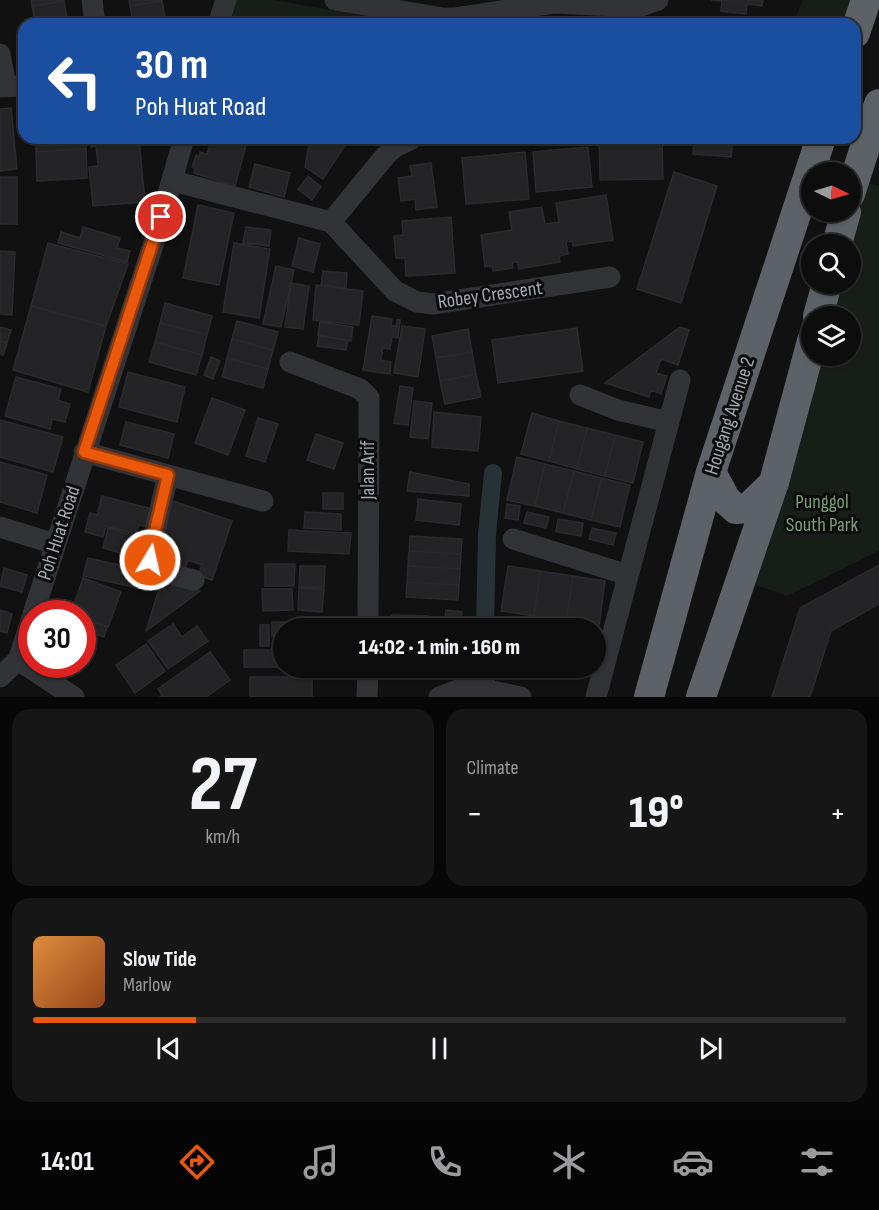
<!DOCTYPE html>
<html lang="en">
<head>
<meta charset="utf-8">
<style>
  :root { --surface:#0d0d0e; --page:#161617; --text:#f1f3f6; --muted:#9a9c9e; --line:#2d2d2e; --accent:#ea580c }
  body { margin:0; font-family:"Sofia Sans Condensed",sans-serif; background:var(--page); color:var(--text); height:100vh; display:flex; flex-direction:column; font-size:22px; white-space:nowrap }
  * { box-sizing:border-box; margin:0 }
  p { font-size:20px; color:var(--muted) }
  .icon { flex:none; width:33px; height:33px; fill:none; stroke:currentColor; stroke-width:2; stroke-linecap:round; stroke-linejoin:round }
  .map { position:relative; height:697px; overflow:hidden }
  .details { display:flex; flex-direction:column; gap:12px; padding:12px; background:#070708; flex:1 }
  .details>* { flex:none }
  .guide { position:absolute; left:18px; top:18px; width:843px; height:126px; border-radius:18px; box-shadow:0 2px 4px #0004,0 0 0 2px var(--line); background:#1a4fa0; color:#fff; overflow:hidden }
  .needle { width:39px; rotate:95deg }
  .tools { position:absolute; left:801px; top:162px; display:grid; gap:12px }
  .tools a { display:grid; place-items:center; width:60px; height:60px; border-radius:50%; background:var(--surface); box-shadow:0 2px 4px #0004,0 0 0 2px var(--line); font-size:30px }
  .speed { position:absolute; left:18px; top:600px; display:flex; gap:12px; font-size:30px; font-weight:700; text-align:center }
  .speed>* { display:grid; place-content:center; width:78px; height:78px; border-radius:50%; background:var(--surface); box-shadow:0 2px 4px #0004,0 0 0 2px var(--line); line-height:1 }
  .speed .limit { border:9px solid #d22; background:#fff; color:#111 }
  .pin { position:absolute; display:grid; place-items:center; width:51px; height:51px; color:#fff; margin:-26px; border:3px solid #fff; border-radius:50%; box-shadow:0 2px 6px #0007 }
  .me { position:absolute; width:66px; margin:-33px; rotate:9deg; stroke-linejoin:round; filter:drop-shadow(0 0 4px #0008) }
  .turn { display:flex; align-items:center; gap:21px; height:126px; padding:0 18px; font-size:27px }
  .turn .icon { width:78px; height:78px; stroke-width:2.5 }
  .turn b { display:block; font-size:42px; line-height:51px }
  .big { font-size:45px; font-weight:800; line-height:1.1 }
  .details .widget { flex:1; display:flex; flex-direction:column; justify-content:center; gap:9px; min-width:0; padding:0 21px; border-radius:18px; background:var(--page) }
  .details .dial { align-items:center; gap:0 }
  .dial b { font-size:78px; line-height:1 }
  .song { display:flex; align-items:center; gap:18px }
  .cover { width:72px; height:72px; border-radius:9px; background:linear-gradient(135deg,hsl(30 70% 55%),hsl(20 70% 35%)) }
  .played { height:6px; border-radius:3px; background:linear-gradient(90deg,var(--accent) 20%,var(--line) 20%) }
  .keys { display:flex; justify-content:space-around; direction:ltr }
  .heat { display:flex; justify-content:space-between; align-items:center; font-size:33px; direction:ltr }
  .details .tiles { flex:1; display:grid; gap:12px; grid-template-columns:1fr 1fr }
  .widget:last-child { grid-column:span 2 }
  .trip { position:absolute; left:273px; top:618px; width:333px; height:60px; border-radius:30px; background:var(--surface); box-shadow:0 2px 4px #0004,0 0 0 2px var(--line); font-weight:800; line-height:60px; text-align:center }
  .tab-bar { display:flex; height:96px; justify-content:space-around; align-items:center; background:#050506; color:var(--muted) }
  .tab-bar .icon { width:42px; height:42px }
  .tab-bar .on { color:var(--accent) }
  .tab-bar b { font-size:27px; color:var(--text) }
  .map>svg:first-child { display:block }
  .green { fill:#171d17 }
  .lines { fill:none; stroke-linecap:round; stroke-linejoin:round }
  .canal { stroke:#273236; stroke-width:18 }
  .building { fill:#242426; stroke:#2b2b2e; stroke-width:1.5 }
  .minor { stroke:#313337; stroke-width:21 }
  .highway { stroke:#5d6269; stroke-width:30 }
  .route-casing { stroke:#983908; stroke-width:15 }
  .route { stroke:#ea580c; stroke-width:10 }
  .labels { text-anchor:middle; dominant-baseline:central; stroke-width:6; stroke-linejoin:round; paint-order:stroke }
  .street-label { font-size:20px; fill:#a1aab4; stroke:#0c0c0d }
  .park-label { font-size:20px; fill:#7ba077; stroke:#0c0c0d }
</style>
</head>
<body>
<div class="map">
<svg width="879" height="697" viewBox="0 0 879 697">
  <rect width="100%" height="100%" fill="#111112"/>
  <path class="green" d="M233 0H274L410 24H225Z
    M803 0H851L845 24H793Z
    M866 183 879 186V551L787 596 742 580 812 356H850V316H824L834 284H850V244H846Z"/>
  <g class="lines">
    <path class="canal" d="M485 628 487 534 493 473
      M486 668V697"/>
  </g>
  <path class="building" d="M31 0H64V1L32 6Z
    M129 0H162V1L130 6Z
    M711 0H763L762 6 747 4 746 14 721 11 722 1Z
    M64 1 67 18 35 23 32 6Z
    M162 1 165 17 133 22 130 6Z
    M165 17 166 24H133V22Z
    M67 18 68 24H35V23Z
    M11 108 17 169 0 171V109Z
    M36 138H85L86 149 36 152Z
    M91 138H139L145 202 93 206 89 167 98 166 96 146 91 147Z
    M212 138H248L235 186 194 173 195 169 192 167 196 155 199 157 200 152 207 154Z
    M310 138 349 139 323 179 305 167Z
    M599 138H662L663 179 600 180Z
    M694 138H733L731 157 693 154Z
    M588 147 592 187 536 192 533 152Z
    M86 149 87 178 37 181 36 152Z
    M525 152 529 199 466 204 462 158Z
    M431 163 437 207 416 210 415 199 401 201 398 178 412 176 410 166Z
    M255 164 290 173 284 197 249 187Z
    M674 172 717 186 681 303 637 289Z
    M308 176 321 187 312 200 298 189Z
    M0 177H17V224H0Z
    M606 195 613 240 573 246 572 241 566 242 568 254 559 256 560 262 519 269 517 262 512 263 513 268 493 271 492 266 485 267 481 235 512 230 509 212 542 207 545 224 559 222 556 203Z
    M198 205 234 213 219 285 183 278Z
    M451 217 455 273 406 276 405 258H396L394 236 403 235 402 221Z
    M83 227 120 238 117 248 130 251 127 262 58 243 61 232 80 238Z
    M246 227 271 230 269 246 243 243Z
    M299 238 320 244 313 272 292 266Z
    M48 243 128 264 106 326 31 306Z
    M234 243 270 249 259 318 223 312Z
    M0 251 15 252 12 315 0 314Z
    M276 266 294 270 281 327 263 324Z
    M323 271 347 273 346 288 321 285Z
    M291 283 309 286 303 329 285 327Z
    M316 285 363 291 359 325 313 320Z
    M165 303 212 316 207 335 160 323Z
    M31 306 106 326 88 392 13 370Z
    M372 316 392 319 391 326H396L397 320H400L398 338 392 337 390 349 383 348 381 360 391 362 390 374 363 370Z
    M237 321 278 332 273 350 232 339Z
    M320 322 353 327 351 341 318 335Z
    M160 323 207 335 202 355 155 342Z
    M402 326 425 329 418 377 394 373Z
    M0 327 11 330 7 343 0 341Z
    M680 327 689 330 678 365 661 359 656 373 667 376 661 394 651 390 649 397 605 383Z
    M577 328 583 371 498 383 492 340Z
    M468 329 472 352 436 358 432 336Z
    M319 336 348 340 346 350 317 346Z
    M232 339 273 350 268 369 227 358Z
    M0 341 7 343 3 355 0 354Z
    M155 342 202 355 196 375 149 362Z
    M472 352 476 374 440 381 436 358Z
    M211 357 220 361 213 379 204 375Z
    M227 358 268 369 263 388 222 377Z
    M128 372 185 387 177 422 119 407Z
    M476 374 481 397 445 404 440 381Z
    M16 377 61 389 58 400 70 404 65 422 52 419 50 429 5 416Z
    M400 386 413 388 408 425 394 423Z
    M212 398 245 410 228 455 195 443Z
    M414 401 432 403 428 439 410 437Z
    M434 412 481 417 478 451 432 447Z
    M532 413 559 421 549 461 521 454Z
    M258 418 278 424 265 462 246 456Z
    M0 420 63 437 53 472 0 457Z
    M559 421 587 428 577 469 549 461Z
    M126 422 174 434 168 458 120 445Z
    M587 428 615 435 605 476 577 469Z
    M316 434 343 443 334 469 307 460Z
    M615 435 643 442 633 483 605 476Z
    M517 457 545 464 535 506 507 500Z
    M0 462 47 475 37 513 0 502Z
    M545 464 574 471 563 513 535 506Z
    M574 471 602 478 591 520 563 513Z
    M410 472 469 484V496L407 491Z
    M602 478 630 485 620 527 591 520Z
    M323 493H343V509H323Z
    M102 496 156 510 151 528 139 525 136 534 106 526 103 537 85 532 90 513 97 515Z
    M418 499 461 504 459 525 416 520Z
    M170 500 232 521 212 580 198 575 202 565 188 560 184 571 157 562 167 533 160 530Z
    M507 504 520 506 518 520 505 518Z
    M305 512 341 514V530L304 528Z
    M527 512 549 517 546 528 524 523Z
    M558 519 583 523 581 536 556 532Z
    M108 528 148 540 142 559 103 548Z
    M592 528 616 533 613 545 589 539Z
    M289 530 351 533 349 554 288 551Z
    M410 536 462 539 461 554 409 551Z
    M409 551 461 554 460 569 408 566Z
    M88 558 151 572 147 590 83 576Z
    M265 564H295L294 586H265Z
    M879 565V604L831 631 810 697H772L800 608Z
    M300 566H325L324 587H299Z
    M408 566 460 569 459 585 407 582Z
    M508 566 540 571 534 616 501 611Z
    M4 568 27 575 22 592 0 586Z
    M540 571 573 576 566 621 534 616Z
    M573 576 605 581 599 626 566 621Z
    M83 578 121 592 108 627 82 618V614H71Z
    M162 579 200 591 146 631Z
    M407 582 459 585 458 600 406 597Z
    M299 588 324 589 322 612 298 610Z
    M262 589H292L293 610 263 611Z
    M0 610 12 614 7 633 0 631Z
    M446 610 462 612 459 628H444Z
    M391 615 428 616 427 628H390Z
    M82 618 107 627 104 637 82 629Z
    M510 619 537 623 536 628H508Z
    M272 622H298V628H284V636H272Z
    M301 623 325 624V628H301Z
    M537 623 564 627V628H536Z
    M173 624 182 637 197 626 208 641 168 669 148 641Z
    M260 625H269V646H260Z
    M278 643H284V667H244V650H278Z
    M146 644 165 671 135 693 116 665Z
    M210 652 230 680 206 697H160L162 695 158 689Z
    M389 668H426V673L389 671Z
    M250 677H312V697H250Z"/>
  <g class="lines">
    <path class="minor" d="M92 0 95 24
      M335 0 443 18H455L554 3 638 7 658 0
      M218 24 226 0
      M0 54 6 86
      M0 87 24 86
      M173 181 331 222 395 291 417 302 433 304 610 277
      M331 222 386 155 395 147 413 138
      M290 362 360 389 369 398 368 628
      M580 395 618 410 669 422
      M84 452 263 501
      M168 475 150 552C151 574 175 575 194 580
      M0 527 55 544
      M513 539 628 575
      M33 614 156 236 184 138
      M18 660 74 697
      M0 677 18 660 32 618
      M367 697 368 668
      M439 697 468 686 521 697
      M596 697 680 380"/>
    <path class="highway" d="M855 33 866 0
      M850 194 879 104
      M837 244 846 212
      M818 316 827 284
      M711 472 726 500 736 509 748 508 774 483
      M649 697 711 472 821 138
      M701 697 774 482 812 341"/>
  </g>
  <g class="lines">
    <g class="route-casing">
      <path id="route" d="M150 560V552L168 475 84 452 161 217"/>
    </g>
    <use href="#route" class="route"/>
  </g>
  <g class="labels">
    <g class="street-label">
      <text transform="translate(490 295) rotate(-8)">Robey Crescent</text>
      <text transform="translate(730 416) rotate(-72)">Hougang Avenue 2</text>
      <text transform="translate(368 470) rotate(-90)">Jalan Arif</text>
      <text transform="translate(59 533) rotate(-72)">Poh Huat Road</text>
    </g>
    <g class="park-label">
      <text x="822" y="502">Punggol<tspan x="822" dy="23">South Park</tspan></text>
    </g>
  </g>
</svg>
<div class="tools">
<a><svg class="needle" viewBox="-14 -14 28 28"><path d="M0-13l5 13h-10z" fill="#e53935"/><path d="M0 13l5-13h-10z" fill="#9a9c9e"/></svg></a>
<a><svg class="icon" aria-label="search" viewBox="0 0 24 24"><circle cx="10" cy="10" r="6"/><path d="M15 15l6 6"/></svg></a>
<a><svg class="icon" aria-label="layers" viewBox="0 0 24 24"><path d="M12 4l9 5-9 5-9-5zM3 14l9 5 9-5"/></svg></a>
</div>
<div class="speed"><div class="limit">30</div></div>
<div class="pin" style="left:161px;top:217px;background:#d93025"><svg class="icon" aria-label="arrive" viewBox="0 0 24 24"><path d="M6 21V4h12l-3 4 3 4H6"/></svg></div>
<svg class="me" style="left:150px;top:560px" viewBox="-20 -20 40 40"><circle r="17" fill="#ea580c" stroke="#fff" stroke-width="3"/><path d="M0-11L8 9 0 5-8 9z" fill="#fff"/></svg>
<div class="trip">14:02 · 1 min · 160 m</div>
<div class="guide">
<div class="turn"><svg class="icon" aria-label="left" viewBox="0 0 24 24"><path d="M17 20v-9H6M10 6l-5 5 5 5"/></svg><div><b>30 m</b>Poh Huat Road</div></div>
</div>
</div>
<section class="details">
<div class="tiles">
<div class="widget dial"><b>27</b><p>km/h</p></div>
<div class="widget"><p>Climate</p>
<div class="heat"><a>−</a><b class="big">19°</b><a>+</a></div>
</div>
<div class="widget">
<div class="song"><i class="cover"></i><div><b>Slow Tide</b><p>Marlow</p></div></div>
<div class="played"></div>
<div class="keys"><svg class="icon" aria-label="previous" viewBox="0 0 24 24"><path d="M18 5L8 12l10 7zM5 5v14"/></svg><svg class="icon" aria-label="pause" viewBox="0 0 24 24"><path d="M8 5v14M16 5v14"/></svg><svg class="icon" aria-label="next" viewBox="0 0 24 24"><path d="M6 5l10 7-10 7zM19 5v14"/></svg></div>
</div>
</div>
</section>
<nav class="tab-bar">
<b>14:01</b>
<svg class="icon on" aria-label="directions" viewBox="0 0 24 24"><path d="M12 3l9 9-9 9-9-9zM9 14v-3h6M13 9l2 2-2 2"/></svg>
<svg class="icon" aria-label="music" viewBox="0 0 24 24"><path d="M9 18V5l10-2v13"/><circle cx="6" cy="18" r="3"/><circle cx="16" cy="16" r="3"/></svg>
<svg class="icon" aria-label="phone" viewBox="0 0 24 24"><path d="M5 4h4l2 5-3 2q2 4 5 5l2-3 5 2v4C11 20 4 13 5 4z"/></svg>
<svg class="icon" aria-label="climate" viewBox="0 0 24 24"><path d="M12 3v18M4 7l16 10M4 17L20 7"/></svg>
<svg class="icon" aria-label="car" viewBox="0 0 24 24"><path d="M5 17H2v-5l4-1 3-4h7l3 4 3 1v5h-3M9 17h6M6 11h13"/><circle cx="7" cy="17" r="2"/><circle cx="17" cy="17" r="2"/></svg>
<svg class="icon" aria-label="filters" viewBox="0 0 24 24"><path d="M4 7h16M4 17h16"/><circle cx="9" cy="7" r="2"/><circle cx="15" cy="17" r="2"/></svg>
</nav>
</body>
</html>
